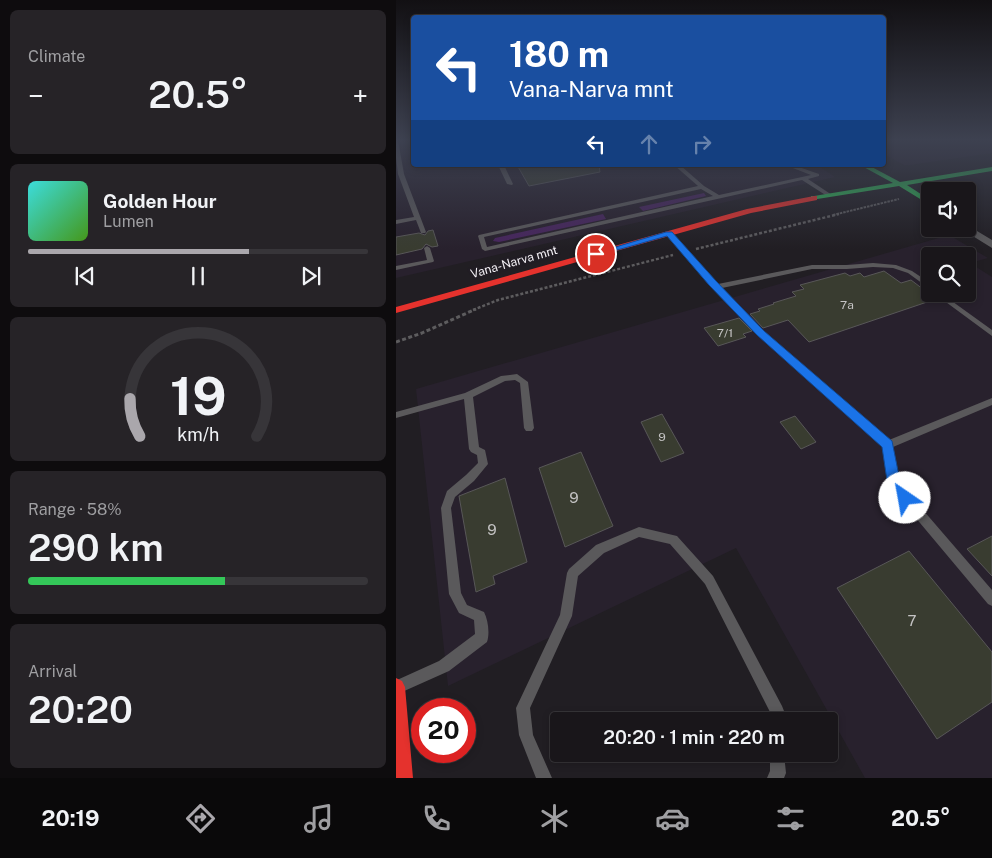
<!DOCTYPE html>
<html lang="en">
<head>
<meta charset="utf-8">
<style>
  :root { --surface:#19161a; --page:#262327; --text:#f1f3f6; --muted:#9f9fa2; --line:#373539; --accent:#aaa7ac }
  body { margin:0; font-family:"Public Sans",sans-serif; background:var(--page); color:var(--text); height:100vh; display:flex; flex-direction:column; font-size:19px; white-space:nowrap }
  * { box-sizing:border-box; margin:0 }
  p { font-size:16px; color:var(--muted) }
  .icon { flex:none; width:28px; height:28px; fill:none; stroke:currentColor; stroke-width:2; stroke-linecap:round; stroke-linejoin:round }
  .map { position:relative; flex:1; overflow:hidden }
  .side { display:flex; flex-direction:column; gap:10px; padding:10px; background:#0e0c0e; width:396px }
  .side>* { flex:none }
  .guide { position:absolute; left:15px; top:15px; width:475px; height:152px; border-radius:5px; box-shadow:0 2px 8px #0003,0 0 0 1px var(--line); background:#1a4fa0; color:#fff; overflow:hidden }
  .buttons { position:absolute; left:525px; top:182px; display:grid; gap:10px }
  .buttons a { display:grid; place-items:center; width:55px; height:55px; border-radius:5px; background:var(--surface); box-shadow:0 2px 8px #0003,0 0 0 1px var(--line); font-size:25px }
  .speed { position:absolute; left:15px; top:698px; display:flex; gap:10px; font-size:25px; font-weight:700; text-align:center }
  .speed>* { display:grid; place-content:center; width:65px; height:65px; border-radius:50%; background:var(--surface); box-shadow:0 2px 8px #0003,0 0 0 1px var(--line); line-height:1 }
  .speed .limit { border:8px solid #d22; background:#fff; color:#111 }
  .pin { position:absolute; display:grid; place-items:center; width:42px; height:42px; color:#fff; margin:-21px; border:2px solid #fff; border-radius:50%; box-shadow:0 1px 5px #0007 }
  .me { position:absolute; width:55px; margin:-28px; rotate:327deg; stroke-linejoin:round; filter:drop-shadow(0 0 4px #0008) }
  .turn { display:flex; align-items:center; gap:18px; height:105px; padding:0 15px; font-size:22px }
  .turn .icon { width:65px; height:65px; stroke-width:2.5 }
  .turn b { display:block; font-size:35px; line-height:42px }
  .lanes { display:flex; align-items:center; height:48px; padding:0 15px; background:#0003; justify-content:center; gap:25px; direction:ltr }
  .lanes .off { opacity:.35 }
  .big { font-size:38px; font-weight:600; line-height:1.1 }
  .side .card { flex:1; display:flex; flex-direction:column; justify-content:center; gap:8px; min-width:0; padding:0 18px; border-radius:8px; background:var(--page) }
  .side .dial { align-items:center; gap:0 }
  .dial svg { height:130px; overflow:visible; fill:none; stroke:var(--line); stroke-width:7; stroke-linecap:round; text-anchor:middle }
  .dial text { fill:var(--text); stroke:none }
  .song { display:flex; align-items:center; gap:15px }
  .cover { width:60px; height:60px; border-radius:8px; background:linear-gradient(135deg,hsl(180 70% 55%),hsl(100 70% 35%)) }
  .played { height:5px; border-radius:2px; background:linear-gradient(90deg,var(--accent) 65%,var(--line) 65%) }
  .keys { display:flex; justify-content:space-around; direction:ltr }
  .heat { display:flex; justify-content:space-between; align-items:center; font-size:28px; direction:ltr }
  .charge { height:8px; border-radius:4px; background:linear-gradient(90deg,#34c759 58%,var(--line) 0) }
  .trip { position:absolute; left:154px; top:712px; width:288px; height:50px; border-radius:5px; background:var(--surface); box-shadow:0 2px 8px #0003,0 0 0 1px var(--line); font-weight:600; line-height:50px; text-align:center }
  .menu { display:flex; height:80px; justify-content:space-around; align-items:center; background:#0a090a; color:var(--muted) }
  .menu .icon { width:35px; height:35px }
  .menu .selected { color:var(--accent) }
  .menu b { font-size:22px; color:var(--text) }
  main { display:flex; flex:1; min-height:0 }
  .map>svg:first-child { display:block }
  .built { fill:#28212d; fill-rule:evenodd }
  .green { fill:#47265d }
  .building { fill:#393c30; stroke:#585758 }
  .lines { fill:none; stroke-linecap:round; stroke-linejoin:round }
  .path-far2 { stroke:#5d5c5e; stroke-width:2; stroke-dasharray:2.5 1; stroke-linecap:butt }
  .path-far1 { stroke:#5d5c5e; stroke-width:2.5; stroke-dasharray:3 2; stroke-linecap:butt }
  .path { stroke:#5d5c5e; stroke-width:3; stroke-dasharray:4 2.5; stroke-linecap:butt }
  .lane { fill:#5a595b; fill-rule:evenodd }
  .street { fill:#5a595b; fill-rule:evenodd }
  .fast { fill:#30b455; fill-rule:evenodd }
  .jam { fill:#e5322d; fill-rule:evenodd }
  .route { fill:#1a73e8; stroke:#114b97 }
  .labels { text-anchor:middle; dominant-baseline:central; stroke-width:5; stroke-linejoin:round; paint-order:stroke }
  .far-street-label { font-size:12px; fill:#f4f1f6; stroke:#211d24 }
  .number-label { font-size:12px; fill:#c5c4c4 }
  .near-number-label { font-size:15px; fill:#c5c4c4 }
</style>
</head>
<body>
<main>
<section class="side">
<div class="card"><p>Climate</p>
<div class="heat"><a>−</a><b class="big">20.5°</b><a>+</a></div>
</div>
<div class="card">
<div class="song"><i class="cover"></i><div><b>Golden Hour</b><p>Lumen</p></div></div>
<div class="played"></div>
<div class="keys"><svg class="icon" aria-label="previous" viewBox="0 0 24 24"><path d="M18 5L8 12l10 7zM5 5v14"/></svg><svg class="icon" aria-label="pause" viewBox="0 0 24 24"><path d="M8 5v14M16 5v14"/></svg><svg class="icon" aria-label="next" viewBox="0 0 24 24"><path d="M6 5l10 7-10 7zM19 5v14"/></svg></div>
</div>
<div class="card dial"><svg viewBox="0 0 100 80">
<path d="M14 69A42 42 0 1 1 86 69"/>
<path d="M14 69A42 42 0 0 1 8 46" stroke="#aaa7ac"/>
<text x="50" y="56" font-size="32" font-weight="700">19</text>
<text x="50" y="72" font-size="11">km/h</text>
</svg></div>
<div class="card"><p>Range · 58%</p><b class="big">290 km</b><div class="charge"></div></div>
<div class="card"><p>Arrival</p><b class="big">20:20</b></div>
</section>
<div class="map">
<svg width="596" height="778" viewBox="0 0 596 778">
  <rect width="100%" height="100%" fill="#211e23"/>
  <path class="built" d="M0 140H17L18 165H421L439 177 0 278Z
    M488 140H596V153L514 165H508L488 154Z
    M553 235 592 258 574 263 596 277V778H469L340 548 52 686 20 389ZM534 256H571V294H534Z"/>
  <path class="green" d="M308 193 310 196 247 211 243 207Z
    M207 214 210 219 103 242 97 241 99 238Z"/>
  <path class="building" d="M121 165H203L204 172 133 186Z
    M37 230 42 246 36 247 30 244 26 249 0 255V237L23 233 29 235 32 231Z
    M488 271 505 283 515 280 540 299 413 342 392 320 367 328 354 314 364 311 362 309 378 304 377 303 400 296 396 292 408 289 404 285 449 273 454 276 464 273 468 277Z
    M343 318 356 331 347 334 350 337 322 346 308 328Z
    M266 414 288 453 265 462 245 422Z
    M399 416 420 442 405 449 384 422Z
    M185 452 217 526 169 547 143 468Z
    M109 478 131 562 97 576 99 584 80 592 63 496Z
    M596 536V576L571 549Z
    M513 551 596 652V702L541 739 441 588Z"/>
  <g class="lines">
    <path class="path-far2" d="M437 215 503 199"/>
    <path class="path-far1" d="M300 249 443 214
      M77 310 102 300 277 255"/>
    <path class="path" d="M0 342 26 333 80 309"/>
    <path class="lane" d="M0 140H2L8 174 30 232 29 233H25L20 220 0 224V220L18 217 2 174 0 157Z
      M102 165H108L117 184 116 185 111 184Z
      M278 165H284L308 186 323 195 415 175 389 165H397L423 174V176L412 179 436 195 431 196 406 180 89 251 86 249 82 236 83 235 302 186ZM305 189 317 196 91 247 88 237Z
      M271 232H275L322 284 416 265H451L477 263 500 265 516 271 534 283V289L512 273 497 268 477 267 451 269H416L326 288 368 331 493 440 596 398V405L497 447 502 481 596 590V606L592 604 493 486 487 447 362 335 318 288 271 234Z
      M31 246 34 248 38 261 37 262 0 270V266L31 260 28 248Z
      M539 294H546L596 330V336Z
      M121 374 132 382 138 428 136 431H130L128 428 124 383 119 380 109 381 77 397 83 447 89 450 92 464 78 481 59 497 55 508 65 593 71 605 88 612C92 620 94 633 91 642L53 671 6 692 1 690 0 683 1 680 43 661 79 634 78 620 63 613 53 594 45 508 51 491 70 475 82 463 81 455 75 452 73 449 68 399 0 418V412L69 393 105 376Z
      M243 527 281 536 317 576 386 706 388 711V721H374V712L309 584 274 544 243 537 208 553 182 576 176 616 134 708 137 735 156 778H140L123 735 120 708 164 615 171 573 173 569 200 545Z
      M374 754H388L390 773 388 778H371L374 771Z"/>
    <path class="street" d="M571 225 596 240V248L567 230 566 229H571Z"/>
    <path class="fast" d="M464 165H472L504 182 596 167V171L511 185 534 200V205L503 186 415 200V196H418L497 183Z"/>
    <path class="jam" d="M418 196H421V200L355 213 0 313V307L351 209Z
      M0 678 6 681 9 687 17 778H0Z"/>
  </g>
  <linearGradient id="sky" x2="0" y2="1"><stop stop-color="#121013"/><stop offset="0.56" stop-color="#3d4150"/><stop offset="1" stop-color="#3d4150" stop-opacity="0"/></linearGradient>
  <rect width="596" height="249" fill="url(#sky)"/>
  <path class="route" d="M270 232H276L320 281 368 331 496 441 504 481 516 498 514 502 509 503 505 502 492 487 486 447 361 335 313 285 271 236 200 256 196 254Z"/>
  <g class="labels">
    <g class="far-street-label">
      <text transform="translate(118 262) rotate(-16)">Vana-Narva mnt</text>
    </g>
    <g class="number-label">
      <text x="451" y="305">7a</text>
      <text x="329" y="333">7/1</text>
      <text x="266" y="437">9</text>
    </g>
    <g class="near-number-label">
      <text x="178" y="497">9</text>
      <text x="96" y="529">9</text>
      <text x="516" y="620">7</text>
    </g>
  </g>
</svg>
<div class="buttons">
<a><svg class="icon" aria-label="sound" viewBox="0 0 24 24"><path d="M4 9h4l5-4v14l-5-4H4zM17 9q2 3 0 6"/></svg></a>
<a><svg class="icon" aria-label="search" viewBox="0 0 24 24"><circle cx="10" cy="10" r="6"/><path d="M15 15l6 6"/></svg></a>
</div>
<div class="speed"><div class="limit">20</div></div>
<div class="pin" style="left:200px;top:254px;background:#d93025"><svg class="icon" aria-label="arrive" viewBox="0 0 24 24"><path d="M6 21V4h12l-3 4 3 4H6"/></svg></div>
<svg class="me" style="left:509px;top:498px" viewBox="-20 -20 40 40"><circle r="19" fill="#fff"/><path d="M0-13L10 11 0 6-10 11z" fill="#1a73e8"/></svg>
<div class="trip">20:20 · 1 min · 220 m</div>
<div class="guide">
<div class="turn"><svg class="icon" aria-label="left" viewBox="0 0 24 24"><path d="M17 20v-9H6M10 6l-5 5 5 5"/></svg><div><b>180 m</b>Vana-Narva mnt</div></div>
<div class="lanes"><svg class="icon" aria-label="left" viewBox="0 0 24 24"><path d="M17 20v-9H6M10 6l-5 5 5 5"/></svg><svg class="icon off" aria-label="ahead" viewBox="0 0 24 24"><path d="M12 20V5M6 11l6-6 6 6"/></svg><svg class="icon off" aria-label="right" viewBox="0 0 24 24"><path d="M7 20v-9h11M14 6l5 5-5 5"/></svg></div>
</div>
</div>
</main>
<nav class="menu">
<b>20:19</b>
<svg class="icon selected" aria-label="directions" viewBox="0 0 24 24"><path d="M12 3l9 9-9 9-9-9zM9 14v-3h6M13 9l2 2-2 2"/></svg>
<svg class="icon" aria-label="music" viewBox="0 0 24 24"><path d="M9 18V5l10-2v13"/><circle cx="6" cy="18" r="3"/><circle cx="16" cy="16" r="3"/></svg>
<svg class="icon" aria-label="phone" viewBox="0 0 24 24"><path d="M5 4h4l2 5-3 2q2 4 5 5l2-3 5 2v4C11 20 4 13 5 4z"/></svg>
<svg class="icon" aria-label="climate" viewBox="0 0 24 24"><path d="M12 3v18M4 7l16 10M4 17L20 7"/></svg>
<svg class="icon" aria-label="car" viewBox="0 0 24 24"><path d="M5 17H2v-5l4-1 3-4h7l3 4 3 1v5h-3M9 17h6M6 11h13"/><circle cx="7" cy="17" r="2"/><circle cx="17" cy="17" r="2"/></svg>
<svg class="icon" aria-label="filters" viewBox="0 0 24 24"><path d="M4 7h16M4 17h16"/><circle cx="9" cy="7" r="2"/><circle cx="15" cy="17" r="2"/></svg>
<b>20.5°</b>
</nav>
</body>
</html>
